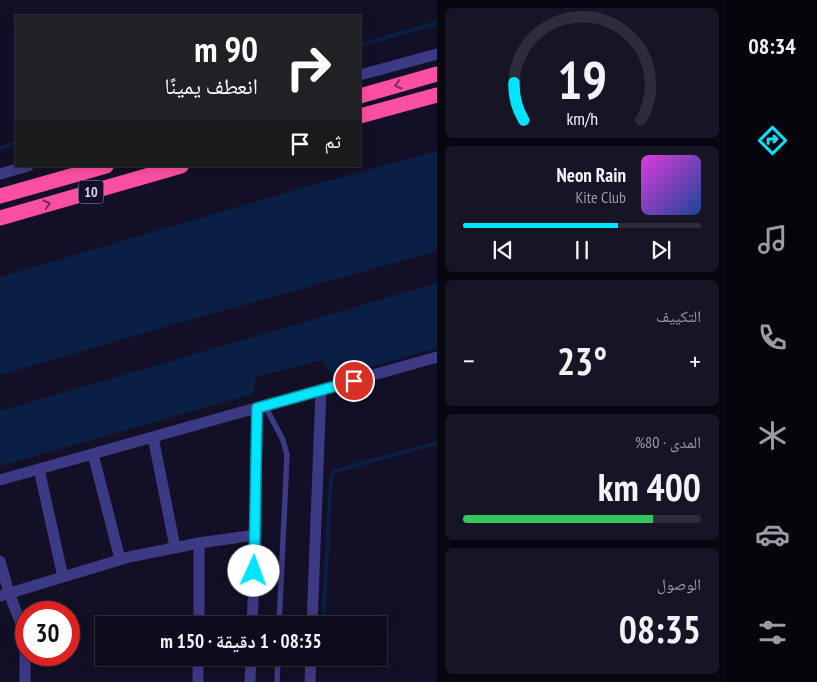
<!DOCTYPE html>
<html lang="ar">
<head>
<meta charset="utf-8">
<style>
  :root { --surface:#0e0b1c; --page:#171425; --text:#f1f3f6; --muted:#9b9ba3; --line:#2e2b3b; --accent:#00e5ff }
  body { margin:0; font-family:"PT Sans Narrow","Noto Naskh Arabic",sans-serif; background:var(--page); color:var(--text); direction:rtl; height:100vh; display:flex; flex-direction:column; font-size:19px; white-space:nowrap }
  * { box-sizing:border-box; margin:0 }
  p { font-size:16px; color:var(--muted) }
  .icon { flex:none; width:28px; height:28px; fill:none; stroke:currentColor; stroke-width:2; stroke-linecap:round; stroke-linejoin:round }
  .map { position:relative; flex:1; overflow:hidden; direction:ltr }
  .panel { display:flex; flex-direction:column; gap:8px; padding:8px; background:#08060f; width:290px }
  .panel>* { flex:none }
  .guide { position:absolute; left:15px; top:15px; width:346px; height:152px; border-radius:0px; box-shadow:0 2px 12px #0003,0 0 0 1px var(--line); direction:rtl; background:#202124; color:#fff; overflow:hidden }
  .speed { position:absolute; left:15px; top:601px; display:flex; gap:10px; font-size:25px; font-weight:700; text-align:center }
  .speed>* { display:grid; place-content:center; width:65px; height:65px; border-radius:50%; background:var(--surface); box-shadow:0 2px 12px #0003,0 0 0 1px var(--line); line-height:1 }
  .speed .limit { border:8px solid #d22; background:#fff; color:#111 }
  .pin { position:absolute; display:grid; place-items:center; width:42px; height:42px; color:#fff; margin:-21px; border:2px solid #fff; border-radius:50%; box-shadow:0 1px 5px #0007 }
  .me { position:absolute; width:55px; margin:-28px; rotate:2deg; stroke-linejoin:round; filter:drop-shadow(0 0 4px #0008) }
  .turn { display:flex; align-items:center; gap:18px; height:105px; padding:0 20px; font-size:22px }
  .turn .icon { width:65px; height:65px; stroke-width:2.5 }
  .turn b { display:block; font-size:35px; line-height:42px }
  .then { display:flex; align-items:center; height:48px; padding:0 20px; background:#0003; gap:10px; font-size:19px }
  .big { font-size:38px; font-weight:800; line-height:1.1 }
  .panel .widget { flex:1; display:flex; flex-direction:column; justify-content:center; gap:8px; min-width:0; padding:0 18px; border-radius:8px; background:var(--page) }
  .panel .dial { align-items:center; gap:0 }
  .dial svg { height:130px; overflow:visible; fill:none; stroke:var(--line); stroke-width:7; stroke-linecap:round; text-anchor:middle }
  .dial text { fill:var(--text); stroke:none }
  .song { display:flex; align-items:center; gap:15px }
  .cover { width:60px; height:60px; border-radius:8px; background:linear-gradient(135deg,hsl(300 70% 55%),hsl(220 70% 35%)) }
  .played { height:5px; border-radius:2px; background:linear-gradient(90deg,var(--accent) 65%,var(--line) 65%) }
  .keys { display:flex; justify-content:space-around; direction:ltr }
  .heat { display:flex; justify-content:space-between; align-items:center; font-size:28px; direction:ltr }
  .charge { height:8px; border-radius:4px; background:linear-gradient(90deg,#34c759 80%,var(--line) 0) }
  .trip { position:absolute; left:95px; top:616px; width:292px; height:50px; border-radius:0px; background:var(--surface); box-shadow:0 2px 12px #0003,0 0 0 1px var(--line); font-weight:800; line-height:50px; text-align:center; direction:rtl }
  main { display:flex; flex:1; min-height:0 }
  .tabs { display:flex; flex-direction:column; width:90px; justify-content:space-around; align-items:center; background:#06040b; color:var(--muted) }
  .tabs .icon { width:35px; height:35px }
  .tabs .active { color:var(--accent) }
  .tabs b { font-size:22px; color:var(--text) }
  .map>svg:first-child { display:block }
  .water { fill:#0a1f44 }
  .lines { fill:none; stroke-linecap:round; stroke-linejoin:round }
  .stream { stroke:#0a1f44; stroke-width:4 }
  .service { stroke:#3d3a85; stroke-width:5.5 }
  .minor { stroke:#3d3a85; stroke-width:11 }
  .motorway { stroke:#ff4fa3; stroke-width:15 }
  .oneway { stroke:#7d2c5e }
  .route-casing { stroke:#0095a6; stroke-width:12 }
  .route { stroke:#00e5ff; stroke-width:9 }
  .labels { text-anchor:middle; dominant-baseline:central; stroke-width:5; stroke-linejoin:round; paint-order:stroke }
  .shield { fill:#130f26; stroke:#9e99be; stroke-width:1 }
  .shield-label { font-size:14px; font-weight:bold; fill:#d9d4ff }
</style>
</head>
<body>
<main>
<nav class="tabs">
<b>08:34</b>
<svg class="icon active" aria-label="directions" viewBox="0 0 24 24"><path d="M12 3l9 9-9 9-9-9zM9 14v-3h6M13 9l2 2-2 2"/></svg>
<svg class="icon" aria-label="music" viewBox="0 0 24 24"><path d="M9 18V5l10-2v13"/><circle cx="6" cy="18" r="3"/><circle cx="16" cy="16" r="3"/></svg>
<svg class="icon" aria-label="phone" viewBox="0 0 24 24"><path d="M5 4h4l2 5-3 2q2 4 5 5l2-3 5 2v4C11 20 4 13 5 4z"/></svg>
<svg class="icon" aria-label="climate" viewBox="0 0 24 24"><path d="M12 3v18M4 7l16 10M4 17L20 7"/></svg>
<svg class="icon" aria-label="car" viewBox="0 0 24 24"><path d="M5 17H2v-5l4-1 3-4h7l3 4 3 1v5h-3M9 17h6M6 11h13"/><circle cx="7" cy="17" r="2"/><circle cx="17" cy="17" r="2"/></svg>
<svg class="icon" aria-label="filters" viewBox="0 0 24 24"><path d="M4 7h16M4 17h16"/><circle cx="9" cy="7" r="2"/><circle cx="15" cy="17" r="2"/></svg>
</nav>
<section class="panel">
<div class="widget dial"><svg viewBox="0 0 100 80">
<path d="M14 69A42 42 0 1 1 86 69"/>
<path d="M14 69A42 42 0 0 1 8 46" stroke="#00e5ff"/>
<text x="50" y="56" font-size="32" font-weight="700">19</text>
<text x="50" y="72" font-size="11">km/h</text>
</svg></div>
<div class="widget">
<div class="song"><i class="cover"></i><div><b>Neon Rain</b><p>Kite Club</p></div></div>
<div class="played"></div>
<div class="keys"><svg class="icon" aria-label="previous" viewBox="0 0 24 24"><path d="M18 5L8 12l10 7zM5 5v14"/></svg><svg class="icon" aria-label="pause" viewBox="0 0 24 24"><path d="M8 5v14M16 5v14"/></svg><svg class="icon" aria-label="next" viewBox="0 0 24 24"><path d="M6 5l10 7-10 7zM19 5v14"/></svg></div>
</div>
<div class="widget"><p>التكييف</p>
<div class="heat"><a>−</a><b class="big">23°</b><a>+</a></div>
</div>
<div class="widget"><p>المدى · 80%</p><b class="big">400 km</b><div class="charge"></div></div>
<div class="widget"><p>الوصول</p><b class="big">08:35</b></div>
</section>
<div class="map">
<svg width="437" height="682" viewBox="0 0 437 682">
  <rect width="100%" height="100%" fill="#130f26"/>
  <path class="water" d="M437 151V251L158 329 0 375V277L309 186Z
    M437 283V348L334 378 322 360 256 377 253 394 0 466V411Z"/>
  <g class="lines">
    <path class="stream" d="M360 45 437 23
      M0 148 16 143
      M323 625 331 478 335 471 437 443"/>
    <path class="service" d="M265 406 283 440 287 455 279 625
      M277 682 278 658"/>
    <path class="minor" d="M360 75 437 54
      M0 174 28 166
      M153 437 175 547
      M93 454 120 559
      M39 469 63 577
      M0 480 437 357
      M0 561 9 593 25 634V682
      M0 596 129 557 199 543 256 535
      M199 625V543
      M252 625 256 535 257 408
      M312 625 321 390
      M198 682V658
      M250 682 251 658
      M310 682 311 658"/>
    <path class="motorway" d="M360 96 437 74
      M360 116 437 95
      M0 196 106 166
      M0 218 181 166"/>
  </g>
  <defs><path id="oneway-chevron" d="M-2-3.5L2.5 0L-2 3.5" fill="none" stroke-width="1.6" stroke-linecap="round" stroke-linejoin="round" transform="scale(1.25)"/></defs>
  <g class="oneway">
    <use href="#oneway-chevron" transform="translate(398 85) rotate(164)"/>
    <use href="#oneway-chevron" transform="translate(47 204) rotate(-16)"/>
  </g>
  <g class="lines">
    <g class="route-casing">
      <path id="route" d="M254 571 257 408 354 381"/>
    </g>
    <use href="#route" class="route"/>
  </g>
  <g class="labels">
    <rect class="shield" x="78.5" y="180.5" width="25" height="23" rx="4"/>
    <g class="shield-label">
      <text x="91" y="192">10</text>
    </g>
  </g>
</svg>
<div class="speed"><div class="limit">30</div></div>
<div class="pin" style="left:354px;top:381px;background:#d93025"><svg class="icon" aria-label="arrive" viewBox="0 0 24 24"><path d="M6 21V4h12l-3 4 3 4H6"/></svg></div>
<svg class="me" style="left:254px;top:571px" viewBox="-20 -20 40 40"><circle r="19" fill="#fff"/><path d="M0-13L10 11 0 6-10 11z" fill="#00e5ff"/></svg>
<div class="trip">08:35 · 1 دقيقة · 150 m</div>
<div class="guide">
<div class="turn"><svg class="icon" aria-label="right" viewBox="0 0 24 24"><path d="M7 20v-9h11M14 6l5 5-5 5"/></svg><div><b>90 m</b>انعطف يمينًا</div></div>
<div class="then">ثم<svg class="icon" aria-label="arrive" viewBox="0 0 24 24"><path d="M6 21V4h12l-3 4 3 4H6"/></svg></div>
</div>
</div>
</main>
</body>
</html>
